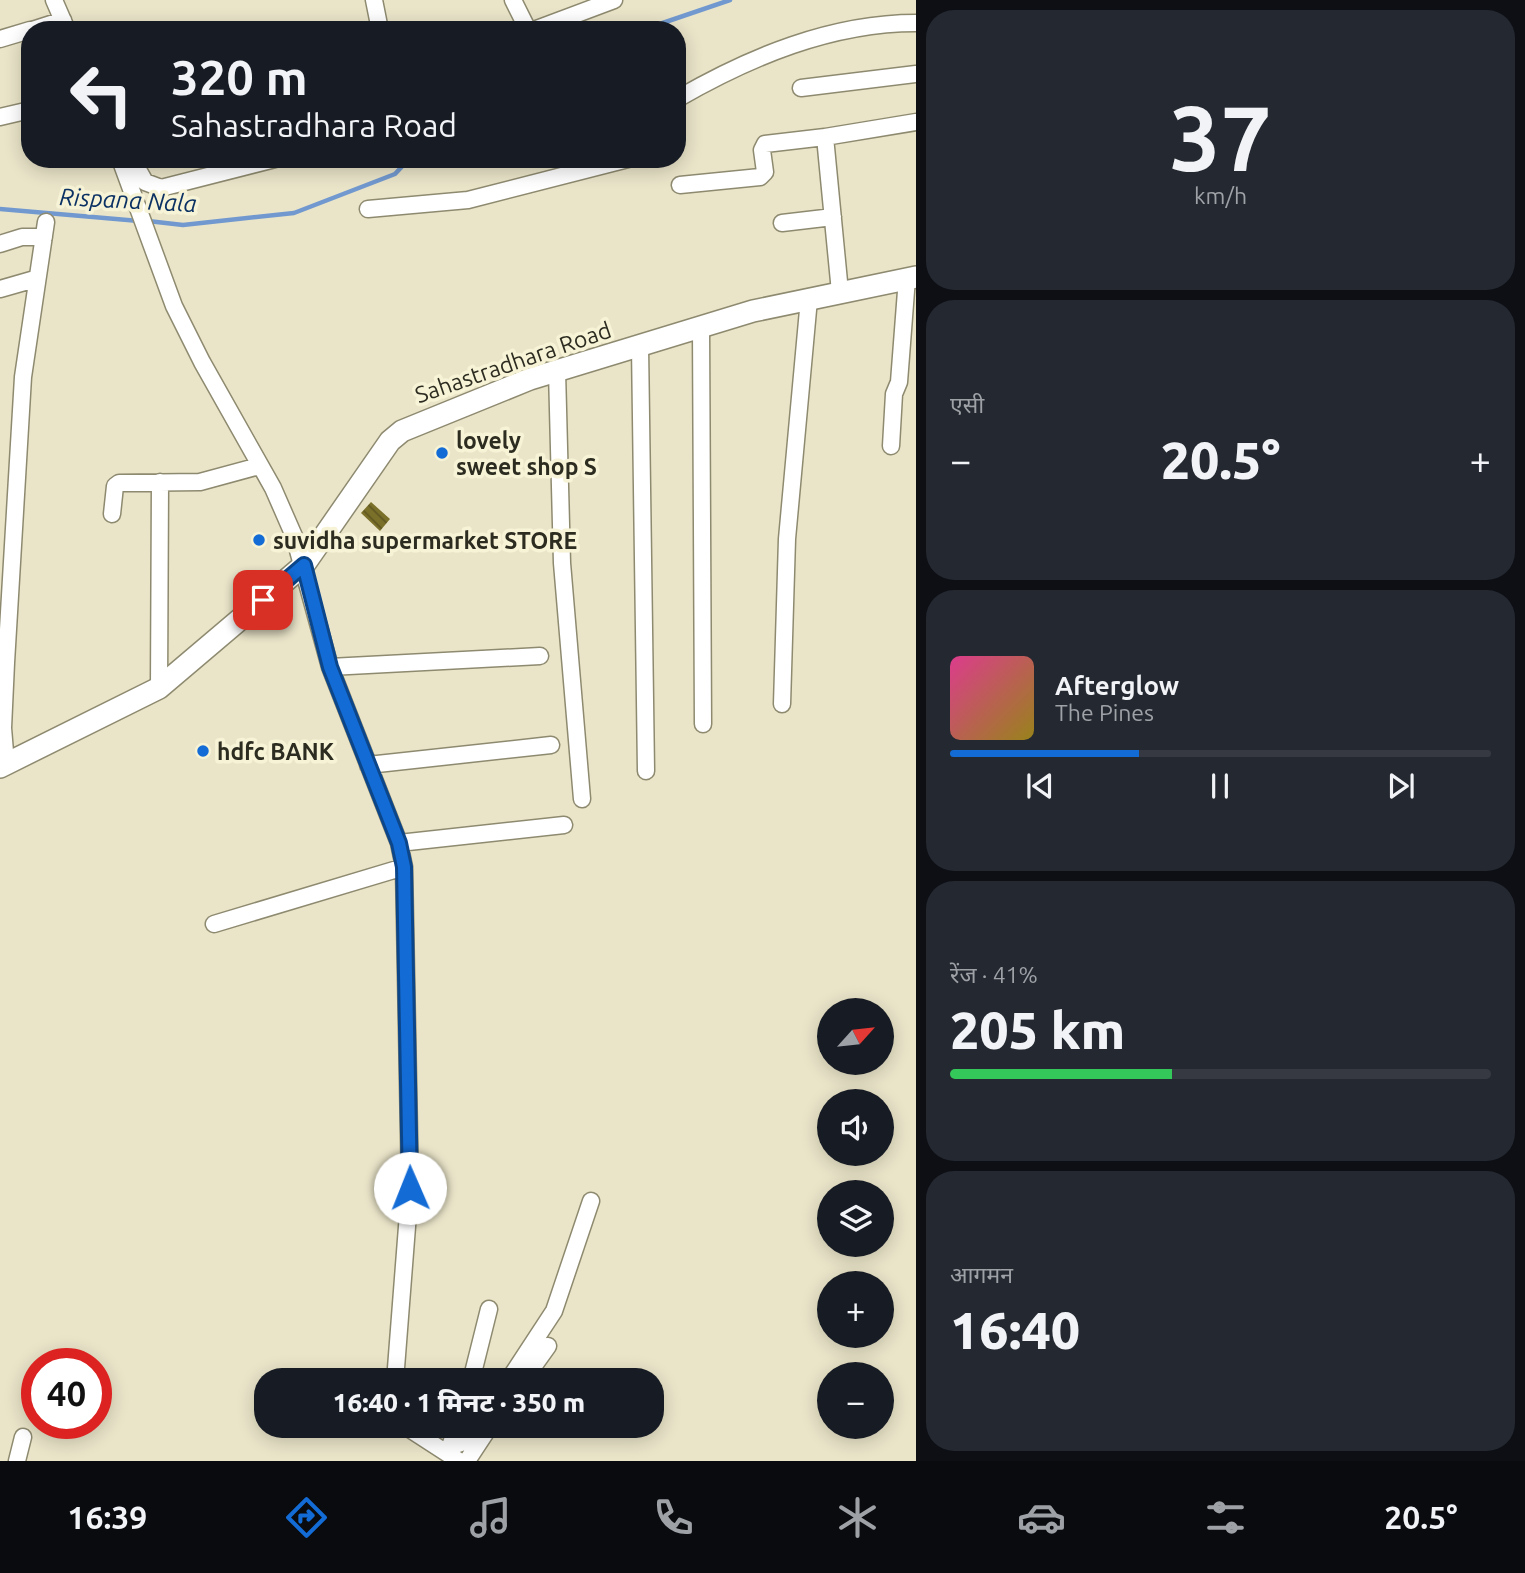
<!DOCTYPE html>
<html lang="hi">
<head>
<meta charset="utf-8">
<style>
  :root { --surface:#171b24; --page:#242831; --text:#f1f3f6; --muted:#9ea1a6; --line:#363941; --accent:#136bd5 }
  body { margin:0; font-family:Ubuntu,"Noto Sans Devanagari",sans-serif; background:var(--page); color:var(--text); height:100vh; display:flex; flex-direction:column; font-size:26px; white-space:nowrap }
  * { box-sizing:border-box; margin:0 }
  p { font-size:23px; color:var(--muted) }
  .icon { flex:none; width:38px; height:38px; fill:none; stroke:currentColor; stroke-width:2; stroke-linecap:round; stroke-linejoin:round }
  .map { position:relative; flex:1; overflow:hidden }
  .drawer { display:flex; flex-direction:column; gap:10px; padding:10px; background:#0d0f14; width:609px }
  .drawer>* { flex:none }
  .guide { position:absolute; left:21px; top:21px; width:665px; height:147px; border-radius:28px; box-shadow:0 4px 18px #0003; background:#171b24; color:var(--text); overflow:hidden }
  .needle { width:46px; rotate:63deg }
  .fabs { position:absolute; left:817px; top:998px; display:grid; gap:14px }
  .fabs a { display:grid; place-items:center; width:77px; height:77px; border-radius:50%; background:var(--surface); box-shadow:0 4px 18px #0003; font-size:35px }
  .speed { position:absolute; left:21px; top:1348px; display:flex; gap:14px; font-size:35px; font-weight:700; text-align:center }
  .speed>* { display:grid; place-content:center; width:91px; height:91px; border-radius:50%; background:var(--surface); box-shadow:0 4px 18px #0003; line-height:1 }
  .speed .limit { border:10px solid #d22; background:#fff; color:#111 }
  .pin { position:absolute; display:grid; place-items:center; width:60px; height:60px; color:#fff; margin:-30px; border-radius:14px; box-shadow:0 4px 10px #0006 }
  .me { position:absolute; width:77px; margin:-38px; rotate:359deg; stroke-linejoin:round; filter:drop-shadow(0 0 5px #0008) }
  .turn { display:flex; align-items:center; gap:24px; height:147px; padding:0 35px; font-size:32px }
  .turn .icon { width:91px; height:91px; stroke-width:2.5 }
  .turn b { display:block; font-size:49px; line-height:60px }
  .big { font-size:52px; font-weight:800; line-height:1.1 }
  .drawer .tile { flex:1; display:flex; flex-direction:column; justify-content:center; gap:10px; min-width:0; padding:0 24px; border-radius:28px; background:var(--page) }
  .drawer .dial { align-items:center; gap:0 }
  .dial b { font-size:91px; line-height:1 }
  .song { display:flex; align-items:center; gap:21px }
  .cover { width:84px; height:84px; border-radius:10px; background:linear-gradient(135deg,hsl(330 70% 55%),hsl(50 70% 35%)) }
  .played { height:7px; border-radius:4px; background:linear-gradient(90deg,var(--accent) 35%,var(--line) 35%) }
  .keys { display:flex; justify-content:space-around; direction:ltr }
  .heat { display:flex; justify-content:space-between; align-items:center; font-size:38px; direction:ltr }
  .charge { height:10px; border-radius:5px; background:linear-gradient(90deg,#34c759 41%,var(--line) 0) }
  .trip { position:absolute; left:254px; top:1368px; width:410px; height:70px; border-radius:28px; background:var(--surface); box-shadow:0 4px 18px #0003; font-weight:800; line-height:70px; text-align:center }
  .tabs { display:flex; height:112px; justify-content:space-around; align-items:center; background:#090b0e; color:var(--muted) }
  .tabs .icon { width:49px; height:49px }
  .tabs .on { color:var(--accent) }
  .tabs b { font-size:32px; color:var(--text) }
  main { display:flex; flex:1; min-height:0 }
  .map>svg:first-child { display:block }
  .lines { fill:none; stroke-linecap:round; stroke-linejoin:round }
  .stream { stroke:#7299cf; stroke-width:4.5 }
  .building { fill:url(#building-back-hatch) }
  .minor-casing { stroke:#8e8a70; stroke-width:19 }
  .major-casing { stroke:#8e8a70; stroke-width:24 }
  .minor { stroke:#fff; stroke-width:16 }
  .major { stroke:#fff; stroke-width:21 }
  .route-casing { stroke:#0c468a; stroke-width:18 }
  .route { stroke:#136bd5; stroke-width:12 }
  .poi-dot { fill:#136bd5; stroke:#f7f3d6; stroke-width:2.5 }
  .labels { text-anchor:middle; dominant-baseline:central; stroke-width:7; stroke-linejoin:round; paint-order:stroke }
  .street-label { font-size:23px; fill:#2d2c21; stroke:#f7f3d6 }
  .poi-label { font-size:23px; font-weight:bold; fill:#2d2c21; stroke:#f7f3d6; text-anchor:start }
  .water-label { font-size:24px; font-style:italic; fill:#0c3264; stroke:#f7f3d6 }
</style>
</head>
<body>
<main>
<div class="map">
<svg width="916" height="1461" viewBox="0 0 916 1461">
  <defs>
    <pattern id="building-back-hatch" width="6" height="6" patternUnits="userSpaceOnUse" patternTransform="scale(1.75)"><rect width="6" height="6" fill="#7b7029"/><path d="M-1 5l2 2M0 0l6 6M5-1l2 2" fill="none" stroke="#605721"/></pattern>
  </defs>
  <rect width="100%" height="100%" fill="#eae5c9"/>
  <g class="lines">
    <path class="stream" d="M642 30 730 0
      M0 209 139 221
      M148 221 183 225 294 213 395 174 409 159"/>
  </g>
  <path class="building" d="M371 502 390 519 380 531 361 513Z"/>
  <g class="lines">
    <g class="minor-casing">
      <path id="minor" d="M54 0 67 30
        M374 0 380 30
        M513 0 528 30
        M32 30 63 20
        M534 30 614 0
        M0 39 30 30
        M801 88 916 74
        M677 99C750 57 831 23 916 23
        M0 117 30 110
        M120 159 174 306 202 362 273 488 294 536 330 667 399 843 404 867 410 1188 395 1381
        M132 159 145 182 161 188 275 159
        M680 185 760 177 765 172 762 150 765 144 825 137
        M368 209 468 200 628 159
        M782 223 833 217
        M0 244 22 237H44
        M0 289 35 279
        M840 292 825 137 916 122
        M701 327 703 724
        M640 346 646 771
        M557 371 562 563 582 799
        M891 446 894 394 899 382 907 278
        M112 514 115 486 119 483 200 482 259 466
        M330 667 540 656
        M159 688 160 482
        M782 704 787 539 809 299
        M6 764 3 728 6 663 23 377 46 222
        M368 765 551 745
        M399 843 564 825
        M214 924 404 867
        M471 1381 489 1309
        M508 1381 554 1311 591 1201
        M523 1381 548 1346
        M405 1426 459 1461
        M450 1447 461 1443 478 1426
        M448 1452 457 1426
        M17 1461 23 1437
        M467 1461 490 1426"/>
    </g>
    <g class="major-casing">
      <path id="major" d="M0 767 159 688 304 565 390 441 402 431 530 379 753 311 916 277"/>
    </g>
    <use href="#minor" class="minor"/>
    <use href="#major" class="major"/>
  </g>
  <g class="lines">
    <g class="route-casing">
      <path id="route" d="M263 600 304 565 330 667 399 843 404 867 410 1188"/>
    </g>
    <use href="#route" class="route"/>
  </g>
  <g class="poi-dot">
    <circle cx="442" cy="453" r="7"/>
    <circle cx="259" cy="540" r="7"/>
    <circle cx="203" cy="751" r="7"/>
  </g>
  <g class="labels">
    <g class="street-label">
      <text transform="translate(513 362) rotate(-19)">Sahastradhara Road</text>
    </g>
    <g class="poi-label">
      <text x="456" y="440">lovely<tspan x="456" dy="26">sweet shop S</tspan></text>
      <text x="273" y="540">suvidha supermarket STORE</text>
      <text x="217" y="751">hdfc BANK</text>
    </g>
    <g class="water-label">
      <text transform="translate(128 200) rotate(3)">Rispana Nala</text>
    </g>
  </g>
</svg>
<div class="fabs">
<a><svg class="needle" viewBox="-14 -14 28 28"><path d="M0-13l5 13h-10z" fill="#e53935"/><path d="M0 13l5-13h-10z" fill="#9ea1a6"/></svg></a>
<a><svg class="icon" aria-label="sound" viewBox="0 0 24 24"><path d="M4 9h4l5-4v14l-5-4H4zM17 9q2 3 0 6"/></svg></a>
<a><svg class="icon" aria-label="layers" viewBox="0 0 24 24"><path d="M12 4l9 5-9 5-9-5zM3 14l9 5 9-5"/></svg></a>
<a>+</a>
<a>−</a>
</div>
<div class="speed"><div class="limit">40</div></div>
<div class="pin" style="left:263px;top:600px;background:#d93025"><svg class="icon" aria-label="arrive" viewBox="0 0 24 24"><path d="M6 21V4h12l-3 4 3 4H6"/></svg></div>
<svg class="me" style="left:410px;top:1188px" viewBox="-20 -20 40 40"><circle r="19" fill="#fff"/><path d="M0-13L10 11 0 6-10 11z" fill="#136bd5"/></svg>
<div class="trip">16:40 · 1 मिनट · 350 m</div>
<div class="guide">
<div class="turn"><svg class="icon" aria-label="left" viewBox="0 0 24 24"><path d="M17 20v-9H6M10 6l-5 5 5 5"/></svg><div><b>320 m</b>Sahastradhara Road</div></div>
</div>
</div>
<section class="drawer">
<div class="tile dial"><b>37</b><p>km/h</p></div>
<div class="tile"><p>एसी</p>
<div class="heat"><a>−</a><b class="big">20.5°</b><a>+</a></div>
</div>
<div class="tile">
<div class="song"><i class="cover"></i><div><b>Afterglow</b><p>The Pines</p></div></div>
<div class="played"></div>
<div class="keys"><svg class="icon" aria-label="previous" viewBox="0 0 24 24"><path d="M18 5L8 12l10 7zM5 5v14"/></svg><svg class="icon" aria-label="pause" viewBox="0 0 24 24"><path d="M8 5v14M16 5v14"/></svg><svg class="icon" aria-label="next" viewBox="0 0 24 24"><path d="M6 5l10 7-10 7zM19 5v14"/></svg></div>
</div>
<div class="tile"><p>रेंज · 41%</p><b class="big">205 km</b><div class="charge"></div></div>
<div class="tile"><p>आगमन</p><b class="big">16:40</b></div>
</section>
</main>
<nav class="tabs">
<b>16:39</b>
<svg class="icon on" aria-label="directions" viewBox="0 0 24 24"><path d="M12 3l9 9-9 9-9-9zM9 14v-3h6M13 9l2 2-2 2"/></svg>
<svg class="icon" aria-label="music" viewBox="0 0 24 24"><path d="M9 18V5l10-2v13"/><circle cx="6" cy="18" r="3"/><circle cx="16" cy="16" r="3"/></svg>
<svg class="icon" aria-label="phone" viewBox="0 0 24 24"><path d="M5 4h4l2 5-3 2q2 4 5 5l2-3 5 2v4C11 20 4 13 5 4z"/></svg>
<svg class="icon" aria-label="climate" viewBox="0 0 24 24"><path d="M12 3v18M4 7l16 10M4 17L20 7"/></svg>
<svg class="icon" aria-label="car" viewBox="0 0 24 24"><path d="M5 17H2v-5l4-1 3-4h7l3 4 3 1v5h-3M9 17h6M6 11h13"/><circle cx="7" cy="17" r="2"/><circle cx="17" cy="17" r="2"/></svg>
<svg class="icon" aria-label="filters" viewBox="0 0 24 24"><path d="M4 7h16M4 17h16"/><circle cx="9" cy="7" r="2"/><circle cx="15" cy="17" r="2"/></svg>
<b>20.5°</b>
</nav>
</body>
</html>
